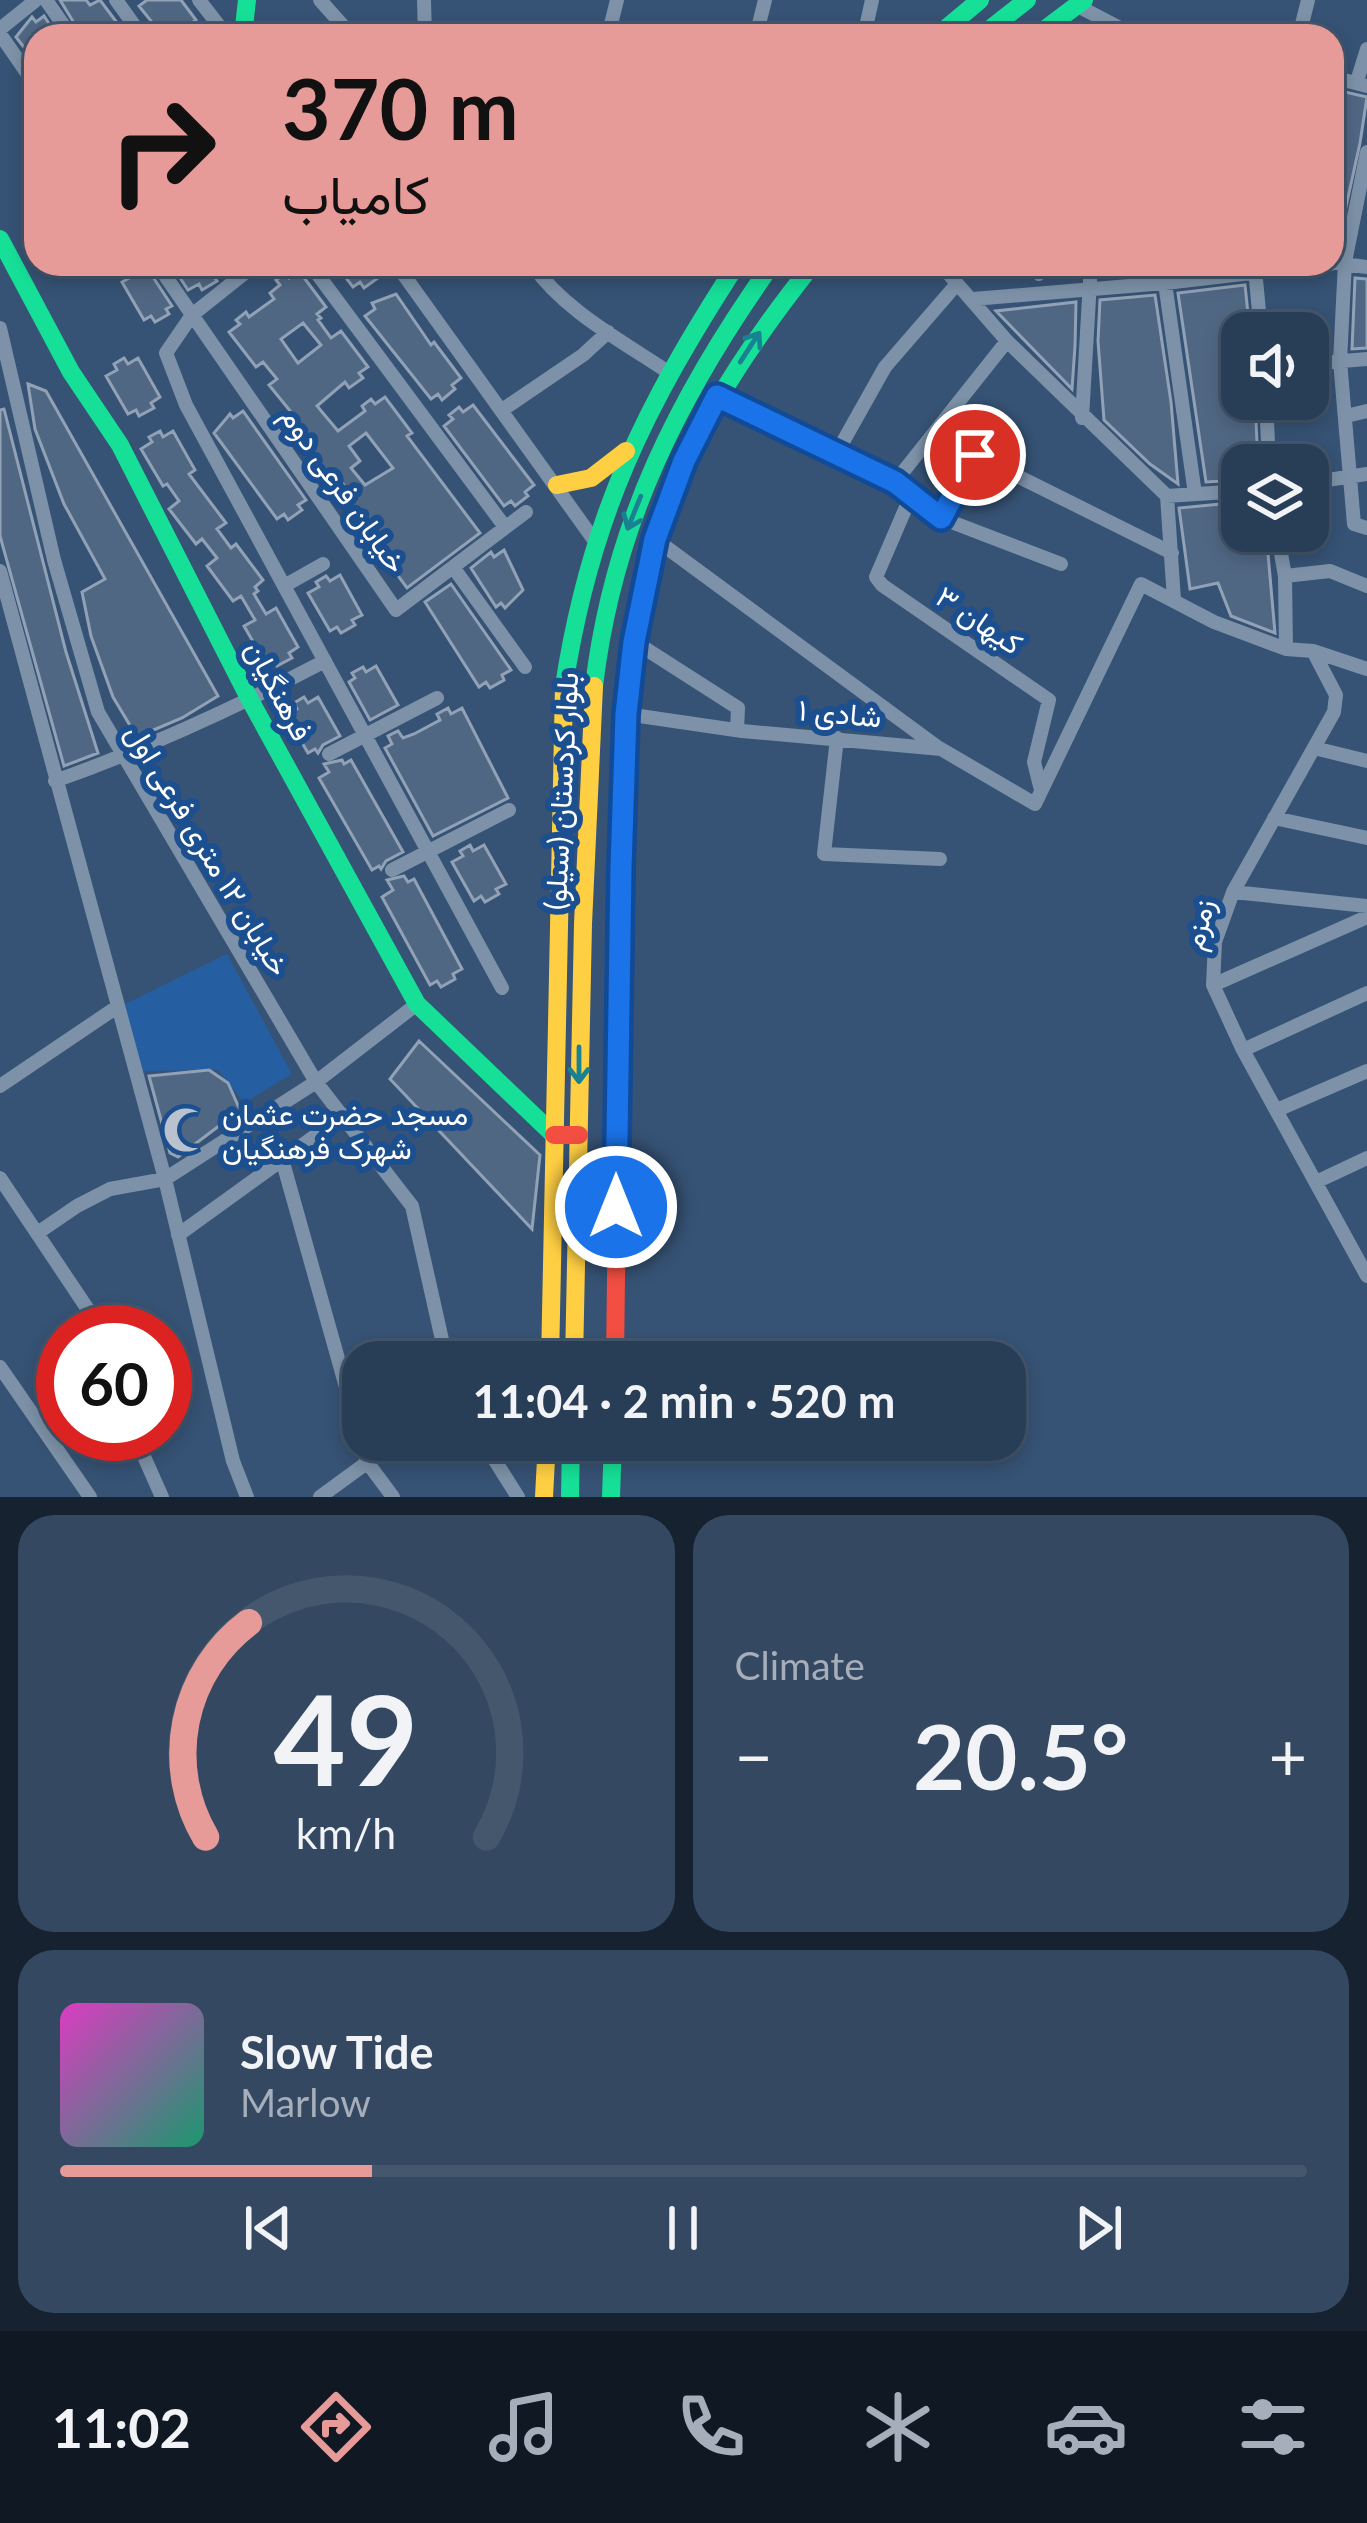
<!DOCTYPE html>
<html lang="en">
<head>
<meta charset="utf-8">
<style>
  :root { --surface:#283e57; --page:#344961; --text:#f1f3f6; --muted:#a5aeba; --line:#44576d; --accent:#e69b98 }
  body { margin:0; font-family:Lato,Vazirmatn,sans-serif; background:var(--page); color:var(--text); height:100vh; display:flex; flex-direction:column; font-size:45px; white-space:nowrap }
  * { box-sizing:border-box; margin:0 }
  p { font-size:39px; color:var(--muted) }
  .icon { flex:none; width:66px; height:66px; fill:none; stroke:currentColor; stroke-width:2; stroke-linecap:round; stroke-linejoin:round }
  .map { position:relative; height:1497px; overflow:hidden }
  .side { display:flex; flex-direction:column; gap:18px; padding:18px; background:#162230; flex:1 }
  .side>* { flex:none }
  .hud { position:absolute; left:24px; top:24px; width:1320px; height:252px; border-radius:36px; box-shadow:0 6px 18px #0003,0 0 0 3px var(--line); background:#e69b98; color:#111; overflow:hidden }
  .buttons { position:absolute; left:1221px; top:312px; display:grid; gap:24px }
  .buttons a { display:grid; place-items:center; width:108px; height:108px; border-radius:24px; background:var(--surface); box-shadow:0 6px 18px #0003,0 0 0 3px var(--line); font-size:60px }
  .speed { position:absolute; left:36px; top:1305px; display:flex; gap:24px; font-size:60px; font-weight:700; text-align:center }
  .speed>* { display:grid; place-content:center; width:156px; height:156px; border-radius:50%; background:var(--surface); box-shadow:0 6px 18px #0003,0 0 0 3px var(--line); line-height:1 }
  .speed .limit { border:18px solid #d22; background:#fff; color:#111 }
  .pin { position:absolute; display:grid; place-items:center; width:102px; height:102px; color:#fff; margin:-51px; border:6px solid #fff; border-radius:50%; box-shadow:0 3px 12px #0007 }
  .me { position:absolute; width:132px; margin:-66px; rotate:0deg; stroke-linejoin:round; filter:drop-shadow(0 0 9px #0008) }
  .turn { display:flex; align-items:center; gap:42px; height:252px; padding:0 60px; font-size:54px }
  .turn .icon { width:156px; height:156px; stroke-width:2.5 }
  .turn b { display:block; font-size:84px; line-height:102px }
  .big { font-size:90px; font-weight:700; line-height:1.1 }
  .side .widget { flex:1; display:flex; flex-direction:column; justify-content:center; gap:18px; min-width:0; padding:0 42px; border-radius:36px; background:var(--page) }
  .side .dial { align-items:center; gap:0 }
  .dial svg { height:312px; overflow:visible; fill:none; stroke:var(--line); stroke-width:7; stroke-linecap:round; text-anchor:middle }
  .dial text { fill:var(--text); stroke:none }
  .song { display:flex; align-items:center; gap:36px }
  .cover { width:144px; height:144px; border-radius:18px; background:linear-gradient(135deg,hsl(310 70% 55%),hsl(160 70% 35%)) }
  .played { height:12px; border-radius:6px; background:linear-gradient(90deg,var(--accent) 25%,var(--line) 25%) }
  .keys { display:flex; justify-content:space-around; direction:ltr }
  .heat { display:flex; justify-content:space-between; align-items:center; font-size:66px; direction:ltr }
  .side .tiles { flex:1; display:grid; gap:18px; grid-template-columns:1fr 1fr }
  .widget:last-child { grid-column:span 2 }
  .trip { position:absolute; left:342px; top:1341px; width:684px; height:120px; border-radius:36px; background:var(--surface); box-shadow:0 6px 18px #0003,0 0 0 3px var(--line); font-weight:700; line-height:120px; text-align:center }
  .tab-bar { display:flex; height:192px; justify-content:space-around; align-items:center; background:#101923; color:var(--muted) }
  .tab-bar .icon { width:84px; height:84px }
  .tab-bar .on { color:var(--accent) }
  .tab-bar b { font-size:54px; color:var(--text) }
  .map>svg:first-child { display:block }
  .green { fill:#265fa1 }
  .building { fill:#506783; stroke:#92a2b6; stroke-width:3; fill-rule:evenodd }
  .lines { fill:none; stroke-linecap:round; stroke-linejoin:round }
  .street { stroke:#7d92a8; stroke-width:14 }
  .fast { stroke:#16e098; stroke-width:18 }
  .slow { stroke:#ffcf43; stroke-width:18 }
  .jam { stroke:#f24e42; stroke-width:18 }
  .oneway { stroke:#198292 }
  .route-casing { stroke:#114b97; stroke-width:30 }
  .route { stroke:#1a73e8; stroke-width:21 }
  .labels { text-anchor:middle; dominant-baseline:central; stroke-width:12; stroke-linejoin:round; paint-order:stroke }
  .street-label { font-size:30px; fill:#fff; stroke:#1b4f8f }
  .poi-label { font-size:30px; fill:#fff; stroke:#1b4f8f; text-anchor:start }
</style>
</head>
<body>
<div class="map">
<svg width="1367" height="1497" viewBox="0 0 1367 1497">
  <rect width="100%" height="100%" fill="#365274"/>
  <path class="green" d="M227 954 292 1074 244 1103 218 1070 143 1071 123 1005Z"/>
  <path class="building" d="M60 0H86L90 5 100 0 127 36H82Z
    M147 0H181L196 20 187 26 191 31 184 36H163L139 6Z
    M44 16 57 36H36V63L16 37 32 17 36 22Z
    M1332 89 1367 97 1360 143 1336 252 1332 253Z
    M126 264 147 268 172 306 166 309 169 314 155 322 151 316 144 320 122 282 133 276Z
    M171 264H236L214 277 217 281 202 290 199 284 188 290Z
    M335 264H385V265L374 273 378 278 364 288 360 282 353 287Z
    M1102 264H1166L1165 272 1102 277Z
    M299 271 326 307 317 314 321 318 318 320 331 338 341 331 368 367 359 373 363 378 349 388 345 382 317 406 338 431 365 411 362 406 371 399 375 404 385 397 412 433 407 436 480 533 407 588 343 501 351 495 337 476 330 482 303 447 313 439 269 385 277 379 263 362 256 367 229 332 240 324 236 320 246 312 249 317 274 299 270 293 280 285 276 280 286 273 289 278ZM303 323 321 345 298 363 281 339ZM366 433 393 468 365 485 351 468 360 461 349 446Z
    M1355 278 1367 279V348L1352 349Z
    M1245 285 1250 333H1242V399H1255L1258 465H1242V480L1206 482 1178 293Z
    M396 294 431 345 434 342 461 378 452 385 455 389 442 400 438 394 431 399 365 316 375 309 372 303Z
    M1155 295 1171 402 1178 484 1150 464 1104 420 1098 341 1100 300Z
    M1076 302 1075 346 1072 389 996 311Z
    M124 358 128 364 138 358 160 397 151 403 154 408 139 416 136 410 128 414 106 376 117 370 114 364Z
    M28 384 46 391 218 696 182 718 137 737 113 697 91 636 82 592 105 579 64 504 35 429Z
    M473 405 534 485 525 492 528 496 515 506 511 501 504 506 444 426 453 419 449 415 459 407 463 412Z
    M4 409 66 652 98 753 64 766 0 536V410Z
    M243 411 306 500 298 505 302 510 288 520 284 514 277 519 214 433 230 414 233 418Z
    M160 431 163 437 173 431 195 470 189 474 226 523 217 529 231 548 236 544 263 580 255 587 258 591 254 594 266 614 276 608 298 647 289 653 292 658 277 666 274 660 266 664 244 626 255 620 241 596 233 601 207 566 217 558 202 539 196 544 169 509 179 501 167 484 163 486 141 449 152 442 149 437Z
    M1242 502V531H1266L1275 633 1231 616 1218 583 1190 589 1179 508Z
    M504 550 523 590 505 608 501 603 496 607 471 568 491 552 494 557Z
    M340 575 362 615 352 620 355 625 341 633 337 627 330 631 308 593 319 587 316 582 326 576 330 581Z
    M451 584 511 670 502 675 504 680 490 688 486 682 479 687 425 602Z
    M376 666 398 705 370 720 349 682 355 678 352 673 363 667 366 672Z
    M304 697 308 703 318 697 340 736 323 745 318 753 315 749 308 753 286 715 297 709 294 703Z
    M448 708 451 714 462 708 508 798 433 836 385 748 392 744 388 736 398 731 403 738 414 734 440 720 437 714Z
    M342 760 344 764 351 760 403 852 386 861 381 869 379 866 372 870 319 778 329 772 324 764Z
    M470 845 473 851 484 845 506 884 496 889 499 894 485 902 481 896 474 901 452 862 463 856 460 851Z
    M404 876 408 882 414 879 462 969 453 974 455 979 441 987 437 981 430 985 382 897 393 890 387 880Z
    M419 1041 540 1155 532 1229 390 1079Z
    M209 1070 228 1083 240 1110 178 1157 170 1153 149 1076Z"/>
  <g class="lines">
    <path class="street" d="M46 0 71 36
      M116 0 142 36
      M199 0 227 36
      M320 0 352 36
      M424 0 425 36
      M1076 5 1135 36
      M0 29 36 0
      M0 34 36 86
      M608 36 617 0
      M756 36 765 0
      M864 36 872 0
      M1299 36 1308 0
      M1332 77 1367 86
      M1357 81 1367 49
      M1367 152 1345 262 1340 361 1354 524 1367 528
      M1337 263 1367 267
      M157 264 396 610 526 512
      M256 264 192 315 166 353 186 405 502 988
      M310 264 505 527
      M396 264 594 540
      M532 264C563 310 622 341 668 372
      M940 264 1007 341 1167 496 1242 491
      M1036 264 1039 274
      M1255 269 1261 333
      M1165 283 1195 494
      M973 299 1165 283 1331 264
      M0 328 54 560 98 712 316 1082 412 1206 447 1362
      M1308 364 1367 359
      M717 396 895 482 941 518 1061 564
      M1266 399 1269 465
      M502 410 583 355 608 332
      M1346 416 1367 411
      M1082 418 1091 264
      M835 456 885 367 956 285
      M895 482 1007 341
      M1308 483 1367 474
      M1167 496 1174 600
      M910 498 876 577 882 585 1049 700 1034 762 1041 790
      M941 518 975 455 1172 553
      M1277 531 1285 576 1330 571 1367 586
      M655 539 940 749
      M453 567 525 667
      M0 571 165 1179 233 1461 247 1497
      M1285 576 1286 649
      M284 586 323 564
      M635 642 738 708 737 730
      M1313 651 1336 695 1334 712 1233 892 1215 942 1213 985 1243 1050 1367 1276
      M626 714 742 731 941 749 1035 804 1141 584 1214 622 1286 649 1313 651 1367 669
      M837 738 824 854 940 859
      M1314 748 1367 761
      M329 754 437 698
      M55 781C148 748 237 707 325 661
      M1274 818 1367 838
      M392 870 509 810
      M1233 892 1367 906
      M1213 985 1367 917
      M1243 1050 1367 993
      M0 1086 117 1007
      M1277 1110 1367 1071
      M282 1159 367 1462 393 1497
      M0 1178 93 1317 99 1332
      M1316 1182 1367 1158
      M39 1232 77 1206 110 1189 165 1179 316 1082 417 1004
      M178 1235 344 1115
      M0 1367 90 1497
      M134 1434 162 1497
      M482 1440 518 1497
      M320 1497 398 1440"/>
    <path class="fast" d="M243 36 247 0
      M937 36 980 0
      M981 36 1027 0
      M1036 36 1084 0
      M0 239 71 372 120 445 250 700 417 1004 554 1135
      M564 686C590 516 645 406 737 264
      M594 686C613 525 679 395 772 264
      M620 938C622 818 617 692 645 575 673 458 739 357 813 264
      M570 1497 571 1440
      M611 1497 613 1440"/>
    <path class="slow" d="M557 485 591 478 626 451
      M550 1362 564 686
      M574 1362 583 924 594 686
      M544 1497 547 1440"/>
    <path class="jam" d="M554 1135H579
      M615 1362 620 938"/>
  </g>
  <defs><path id="oneway-shaft" d="M-6 0H5M1.5-3L5.5 0L1.5 3" fill="none" stroke-width="1.6" stroke-linecap="round" stroke-linejoin="round" transform="scale(3)"/></defs>
  <g class="oneway">
    <use href="#oneway-shaft" transform="translate(750 347) rotate(-57)"/>
    <use href="#oneway-shaft" transform="translate(634 513) rotate(112)"/>
    <use href="#oneway-shaft" transform="translate(579 1065) rotate(90)"/>
  </g>
  <g class="lines">
    <g class="route-casing">
      <path id="route" d="M616 1207 621 868 626 714 634 642 655 539 684 461 717 396 895 482 941 518 975 455"/>
    </g>
    <use href="#route" class="route"/>
  </g>
  <defs>
    <g id="mosque-bare" transform="scale(3.6)"><path d="M3.5-4.9A6 6 0 1 0 3.5 4.9A5 5 0 1 1 3.5-4.9Z" fill="#b9c2ce" stroke="#1b4f8f" stroke-width="2.5" paint-order="stroke"/></g>
  </defs>
  <g fill-rule="evenodd">
    <use href="#mosque-bare" x="186" y="1130"/>
  </g>
  <g class="labels">
    <g class="street-label">
      <text transform="translate(345 489) rotate(55)">خیابان فرعی دوم</text>
      <text transform="translate(980 619) rotate(34)">کیهان ۳</text>
      <text transform="translate(280 690) rotate(62)">فرهنگیان</text>
      <text transform="translate(840 712) rotate(5)">شادی ۱</text>
      <text transform="translate(560 791) rotate(-87)">بلوار کردستان (سیلو)</text>
      <text transform="translate(209 849) rotate(59)">خیابان ۱۲ متری فرعی اول</text>
      <text transform="translate(1197 924) rotate(-76)">زمزم</text>
    </g>
    <g class="poi-label">
      <text x="222" y="1113">مسجد حضرت عثمان<tspan x="222" dy="34">شهرک فرهنگیان</tspan></text>
    </g>
  </g>
</svg>
<div class="buttons">
<a><svg class="icon" aria-label="sound" viewBox="0 0 24 24"><path d="M4 9h4l5-4v14l-5-4H4zM17 9q2 3 0 6"/></svg></a>
<a><svg class="icon" aria-label="layers" viewBox="0 0 24 24"><path d="M12 4l9 5-9 5-9-5zM3 14l9 5 9-5"/></svg></a>
</div>
<div class="speed"><div class="limit">60</div></div>
<div class="pin" style="left:975px;top:455px;background:#d93025"><svg class="icon" aria-label="arrive" viewBox="0 0 24 24"><path d="M6 21V4h12l-3 4 3 4H6"/></svg></div>
<svg class="me" style="left:616px;top:1207px" viewBox="-20 -20 40 40"><circle r="17" fill="#1a73e8" stroke="#fff" stroke-width="3"/><path d="M0-11L8 9 0 5-8 9z" fill="#fff"/></svg>
<div class="trip">11:04 · 2 min · 520 m</div>
<div class="hud">
<div class="turn"><svg class="icon" aria-label="right" viewBox="0 0 24 24"><path d="M7 20v-9h11M14 6l5 5-5 5"/></svg><div><b>370 m</b>کامیاب</div></div>
</div>
</div>
<section class="side">
<div class="tiles">
<div class="widget dial"><svg viewBox="0 0 100 80">
<path d="M14 69A42 42 0 1 1 86 69"/>
<path d="M14 69A42 42 0 0 1 25 14" stroke="#e69b98"/>
<text x="50" y="56" font-size="32" font-weight="700">49</text>
<text x="50" y="72" font-size="11">km/h</text>
</svg></div>
<div class="widget"><p>Climate</p>
<div class="heat"><a>−</a><b class="big">20.5°</b><a>+</a></div>
</div>
<div class="widget">
<div class="song"><i class="cover"></i><div><b>Slow Tide</b><p>Marlow</p></div></div>
<div class="played"></div>
<div class="keys"><svg class="icon" aria-label="previous" viewBox="0 0 24 24"><path d="M18 5L8 12l10 7zM5 5v14"/></svg><svg class="icon" aria-label="pause" viewBox="0 0 24 24"><path d="M8 5v14M16 5v14"/></svg><svg class="icon" aria-label="next" viewBox="0 0 24 24"><path d="M6 5l10 7-10 7zM19 5v14"/></svg></div>
</div>
</div>
</section>
<nav class="tab-bar">
<b>11:02</b>
<svg class="icon on" aria-label="directions" viewBox="0 0 24 24"><path d="M12 3l9 9-9 9-9-9zM9 14v-3h6M13 9l2 2-2 2"/></svg>
<svg class="icon" aria-label="music" viewBox="0 0 24 24"><path d="M9 18V5l10-2v13"/><circle cx="6" cy="18" r="3"/><circle cx="16" cy="16" r="3"/></svg>
<svg class="icon" aria-label="phone" viewBox="0 0 24 24"><path d="M5 4h4l2 5-3 2q2 4 5 5l2-3 5 2v4C11 20 4 13 5 4z"/></svg>
<svg class="icon" aria-label="climate" viewBox="0 0 24 24"><path d="M12 3v18M4 7l16 10M4 17L20 7"/></svg>
<svg class="icon" aria-label="car" viewBox="0 0 24 24"><path d="M5 17H2v-5l4-1 3-4h7l3 4 3 1v5h-3M9 17h6M6 11h13"/><circle cx="7" cy="17" r="2"/><circle cx="17" cy="17" r="2"/></svg>
<svg class="icon" aria-label="filters" viewBox="0 0 24 24"><path d="M4 7h16M4 17h16"/><circle cx="9" cy="7" r="2"/><circle cx="15" cy="17" r="2"/></svg>
</nav>
</body>
</html>
